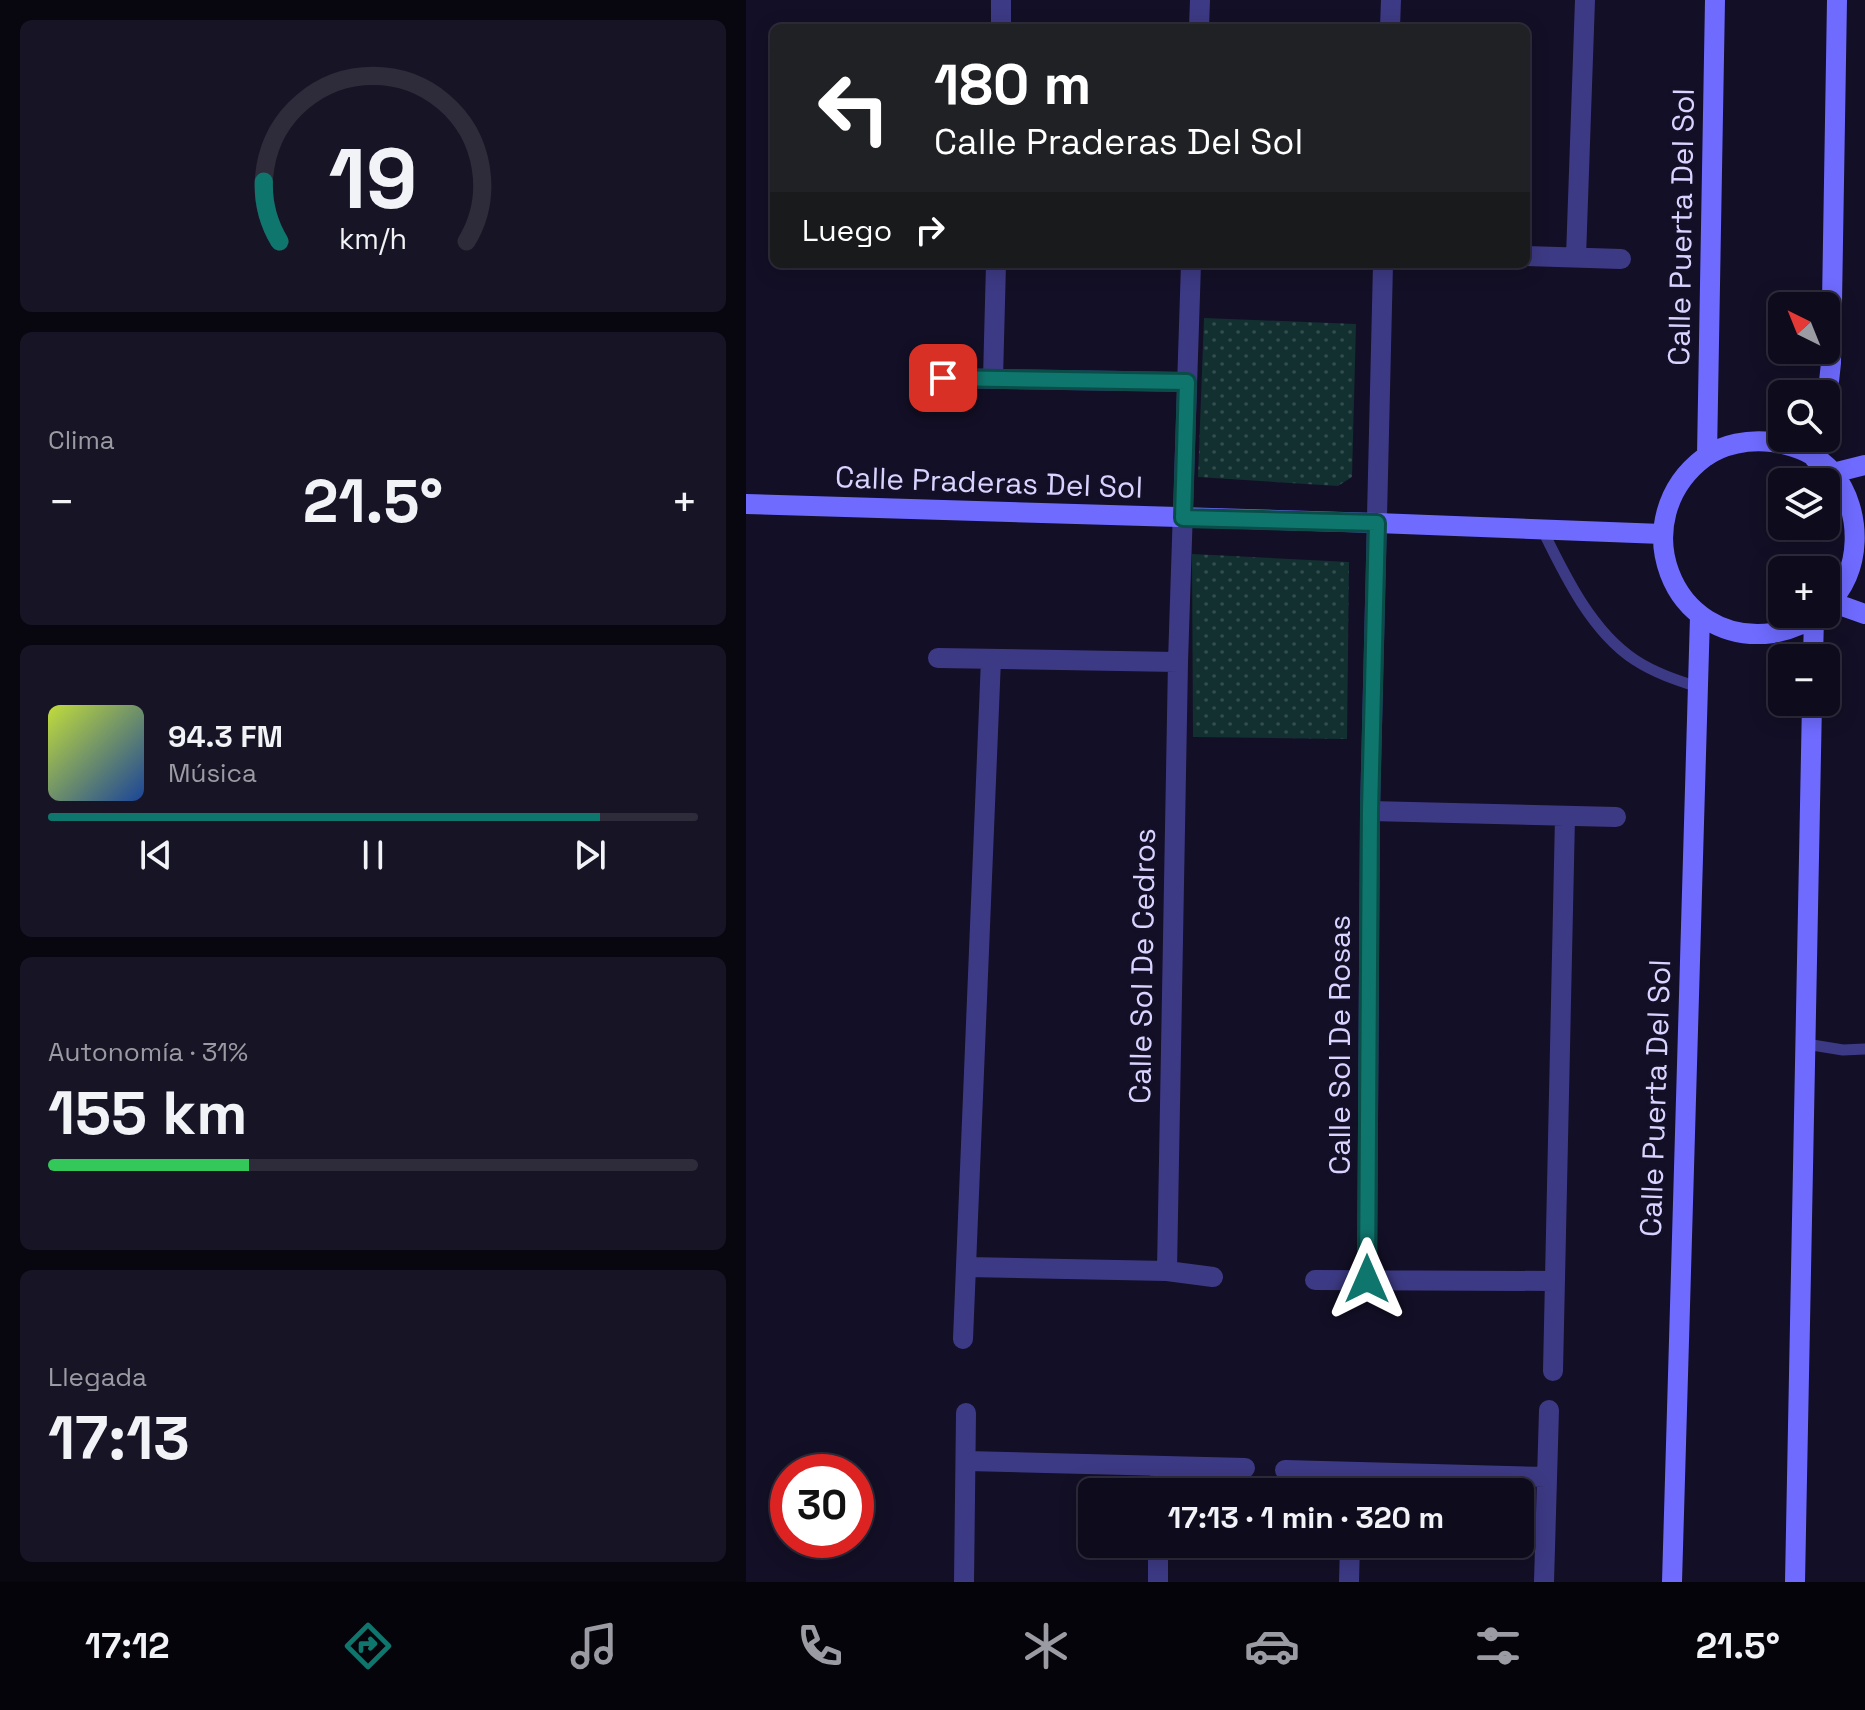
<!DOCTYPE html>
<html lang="es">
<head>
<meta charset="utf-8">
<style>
  :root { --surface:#0e0b1c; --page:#171425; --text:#f1f3f6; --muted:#9b9ba3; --line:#2e2b3b; --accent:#0f766e }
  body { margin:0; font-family:"Space Grotesk",sans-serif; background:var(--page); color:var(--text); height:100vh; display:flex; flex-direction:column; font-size:30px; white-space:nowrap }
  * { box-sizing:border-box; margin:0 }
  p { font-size:26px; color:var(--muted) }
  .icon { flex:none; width:44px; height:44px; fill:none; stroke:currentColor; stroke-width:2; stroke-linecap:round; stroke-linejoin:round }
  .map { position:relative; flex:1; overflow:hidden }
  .sheet { display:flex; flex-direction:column; gap:20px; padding:20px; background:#08060f; width:746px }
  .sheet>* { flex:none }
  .top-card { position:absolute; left:24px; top:24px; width:760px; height:244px; border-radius:12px; box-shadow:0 4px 20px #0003,0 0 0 2px var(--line); background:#202124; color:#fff; overflow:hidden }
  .needle { width:52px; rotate:317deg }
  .buttons { position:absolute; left:1022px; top:292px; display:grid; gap:16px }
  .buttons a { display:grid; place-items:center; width:72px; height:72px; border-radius:12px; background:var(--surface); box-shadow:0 4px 20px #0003,0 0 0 2px var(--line); font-size:40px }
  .speed { position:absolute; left:24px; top:1454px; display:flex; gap:16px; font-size:40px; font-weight:700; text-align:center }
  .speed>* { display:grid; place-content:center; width:104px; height:104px; border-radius:50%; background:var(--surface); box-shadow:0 4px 20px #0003,0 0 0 2px var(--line); line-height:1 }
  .speed .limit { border:12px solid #d22; background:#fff; color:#111 }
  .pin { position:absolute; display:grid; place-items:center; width:68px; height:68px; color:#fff; margin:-34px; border-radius:16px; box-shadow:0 4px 12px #0006 }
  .me { position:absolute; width:88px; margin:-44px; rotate:0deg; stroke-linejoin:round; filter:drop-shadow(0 0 6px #0008) }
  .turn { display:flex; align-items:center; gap:28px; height:168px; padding:0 32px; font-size:36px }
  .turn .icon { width:104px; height:104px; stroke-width:2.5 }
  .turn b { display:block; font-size:56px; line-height:68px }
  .then { display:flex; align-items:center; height:76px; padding:0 32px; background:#0003; gap:16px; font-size:30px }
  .big { font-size:60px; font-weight:700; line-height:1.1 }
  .sheet .card { flex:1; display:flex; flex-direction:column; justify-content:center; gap:12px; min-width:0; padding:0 28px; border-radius:12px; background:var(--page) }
  .sheet .dial { align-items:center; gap:0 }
  .dial svg { height:208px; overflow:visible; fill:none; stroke:var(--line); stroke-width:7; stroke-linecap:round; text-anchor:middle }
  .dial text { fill:var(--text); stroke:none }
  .song { display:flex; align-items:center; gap:24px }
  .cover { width:96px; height:96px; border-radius:12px; background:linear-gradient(135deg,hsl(70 70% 55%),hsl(220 70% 35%)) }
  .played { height:8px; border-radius:4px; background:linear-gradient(90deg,var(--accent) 85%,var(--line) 85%) }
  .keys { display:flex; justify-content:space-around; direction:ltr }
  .heat { display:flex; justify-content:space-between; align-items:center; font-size:44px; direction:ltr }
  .charge { height:12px; border-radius:6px; background:linear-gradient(90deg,#34c759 31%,var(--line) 0) }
  .trip { position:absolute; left:332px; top:1478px; width:456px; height:80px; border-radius:12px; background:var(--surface); box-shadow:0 4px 20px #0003,0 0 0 2px var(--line); font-weight:700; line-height:80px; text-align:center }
  .tab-bar { display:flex; height:128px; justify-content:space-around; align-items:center; background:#06040b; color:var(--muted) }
  .tab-bar .icon { width:56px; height:56px }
  .tab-bar .selected { color:var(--accent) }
  .tab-bar b { font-size:36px; color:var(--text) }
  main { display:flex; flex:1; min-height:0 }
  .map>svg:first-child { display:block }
  .grass { fill:url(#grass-dots) }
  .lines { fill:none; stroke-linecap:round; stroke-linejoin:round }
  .lane { stroke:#3d3a85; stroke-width:11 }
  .street { stroke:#3d3a85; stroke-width:20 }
  .secondary { stroke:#6f6bff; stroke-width:20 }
  .route-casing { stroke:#0a4d48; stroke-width:20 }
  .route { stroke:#0f766e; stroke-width:14 }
  .labels { text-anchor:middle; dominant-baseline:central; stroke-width:8; stroke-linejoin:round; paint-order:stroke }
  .street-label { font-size:30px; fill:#d9d4ff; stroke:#130f26 }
</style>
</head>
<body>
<main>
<section class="sheet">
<div class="card dial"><svg viewBox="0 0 100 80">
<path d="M14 69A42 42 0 1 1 86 69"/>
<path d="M14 69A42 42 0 0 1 8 46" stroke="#0f766e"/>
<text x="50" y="56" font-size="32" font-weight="700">19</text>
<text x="50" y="72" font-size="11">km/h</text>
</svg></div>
<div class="card"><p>Clima</p>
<div class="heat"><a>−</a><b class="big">21.5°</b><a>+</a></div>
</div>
<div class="card">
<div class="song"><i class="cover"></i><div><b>94.3 FM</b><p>Música</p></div></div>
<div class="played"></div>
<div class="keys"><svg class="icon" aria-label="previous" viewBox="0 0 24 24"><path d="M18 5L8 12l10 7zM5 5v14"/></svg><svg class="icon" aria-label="pause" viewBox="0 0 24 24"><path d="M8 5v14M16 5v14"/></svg><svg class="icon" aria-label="next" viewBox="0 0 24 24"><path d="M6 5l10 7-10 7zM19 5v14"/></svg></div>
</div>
<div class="card"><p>Autonomía · 31%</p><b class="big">155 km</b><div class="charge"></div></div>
<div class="card"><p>Llegada</p><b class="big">17:13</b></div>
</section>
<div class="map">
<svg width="1119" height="1582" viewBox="0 0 1119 1582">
  <defs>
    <pattern id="grass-dots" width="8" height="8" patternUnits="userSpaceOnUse" patternTransform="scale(2)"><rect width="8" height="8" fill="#12302f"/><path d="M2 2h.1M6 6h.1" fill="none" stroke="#344d4e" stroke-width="1.8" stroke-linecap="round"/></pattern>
  </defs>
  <rect width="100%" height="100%" fill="#130f26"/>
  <path class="grass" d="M458 318 610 324 606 477 592 486 452 477Z
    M446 554 603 562 601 739 447 737Z"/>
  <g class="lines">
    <path class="lane" d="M797 531C819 576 846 632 889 660 909 673 930 680 952 687
      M1060 1044 1097 1050 1119 1049"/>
    <path class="street" d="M255 28V0
      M453 28 454 0
      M644 28 645 0
      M780 256 875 259
      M830 257 839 0
      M197 378 441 382
      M247 378 250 264
      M192 658 432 662
      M624 811 870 817
      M221 1267 421 1271 467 1277
      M421 1271 432 662 445 264
      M621 1279 624 811 637 264
      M569 1280 809 1281
      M217 1339 245 659
      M807 1371 819 817
      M221 1461 499 1468
      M539 1470 801 1477
      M414 1492V1467
      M218 1582 220 1413
      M412 1582V1544
      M603 1582 604 1544
      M798 1582 803 1410"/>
    <path class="secondary" d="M1080 409 1085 363 1091 0
      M961 456 969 0
      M1069 459 1074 438
      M1087 473 1119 465
      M0 504 631 523 916 534
      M1085 602 1119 614
      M1072 614C1059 624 1043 630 1027 633 924 647 877 518 959 457 995 431 1059 438 1087 473 1117 511 1117 573 1080 606
      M1067 658 1068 617
      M926 1582 954 616
      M1049 1582 1066 702"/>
  </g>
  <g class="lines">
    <g class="route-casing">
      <path id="route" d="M197 378 441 382 437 518 631 523 624 811 621 1279"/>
    </g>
    <use href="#route" class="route"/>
  </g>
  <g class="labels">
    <g class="street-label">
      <text transform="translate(935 227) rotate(-89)">Calle Puerta Del Sol</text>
      <text transform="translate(243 482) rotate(2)">Calle Praderas Del Sol</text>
      <text transform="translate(396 966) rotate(-89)">Calle Sol De Cedros</text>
      <text transform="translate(593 1045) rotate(-90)">Calle Sol De Rosas</text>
      <text transform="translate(909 1098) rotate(-88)">Calle Puerta Del Sol</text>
    </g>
  </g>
</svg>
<div class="buttons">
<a><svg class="needle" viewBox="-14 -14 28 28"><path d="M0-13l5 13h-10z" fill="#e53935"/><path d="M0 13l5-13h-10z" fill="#9b9ba3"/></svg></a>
<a><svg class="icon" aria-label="search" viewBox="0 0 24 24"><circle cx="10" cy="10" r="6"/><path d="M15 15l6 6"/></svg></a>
<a><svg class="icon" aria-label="layers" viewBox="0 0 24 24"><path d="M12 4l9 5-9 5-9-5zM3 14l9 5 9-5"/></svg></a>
<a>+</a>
<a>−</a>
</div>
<div class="speed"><div class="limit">30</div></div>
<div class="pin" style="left:197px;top:378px;background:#d93025"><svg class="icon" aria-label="arrive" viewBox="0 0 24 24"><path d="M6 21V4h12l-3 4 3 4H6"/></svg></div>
<svg class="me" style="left:621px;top:1279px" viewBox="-20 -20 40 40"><path d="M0-17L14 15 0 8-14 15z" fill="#0f766e" stroke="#fff" stroke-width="4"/></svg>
<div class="trip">17:13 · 1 min · 320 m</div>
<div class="top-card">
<div class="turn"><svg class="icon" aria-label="left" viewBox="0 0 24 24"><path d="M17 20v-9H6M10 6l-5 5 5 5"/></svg><div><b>180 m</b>Calle Praderas Del Sol</div></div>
<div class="then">Luego<svg class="icon" aria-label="right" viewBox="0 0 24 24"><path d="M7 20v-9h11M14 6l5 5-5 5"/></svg></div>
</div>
</div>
</main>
<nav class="tab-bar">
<b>17:12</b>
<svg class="icon selected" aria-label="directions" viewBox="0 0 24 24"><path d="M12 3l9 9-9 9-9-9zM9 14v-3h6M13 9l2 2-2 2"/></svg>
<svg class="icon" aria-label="music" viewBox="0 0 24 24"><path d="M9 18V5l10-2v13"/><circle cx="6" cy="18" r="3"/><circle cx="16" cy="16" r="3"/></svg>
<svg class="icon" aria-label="phone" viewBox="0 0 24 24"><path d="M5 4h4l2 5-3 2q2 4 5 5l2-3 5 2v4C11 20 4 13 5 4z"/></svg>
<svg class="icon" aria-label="climate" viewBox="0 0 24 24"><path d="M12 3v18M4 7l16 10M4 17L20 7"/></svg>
<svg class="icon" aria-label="car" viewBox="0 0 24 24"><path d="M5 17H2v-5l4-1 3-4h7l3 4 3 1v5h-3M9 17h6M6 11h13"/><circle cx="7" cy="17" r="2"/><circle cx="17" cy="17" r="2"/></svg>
<svg class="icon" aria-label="filters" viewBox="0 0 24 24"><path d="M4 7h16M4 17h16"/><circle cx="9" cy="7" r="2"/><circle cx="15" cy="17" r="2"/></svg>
<b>21.5°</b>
</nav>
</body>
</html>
